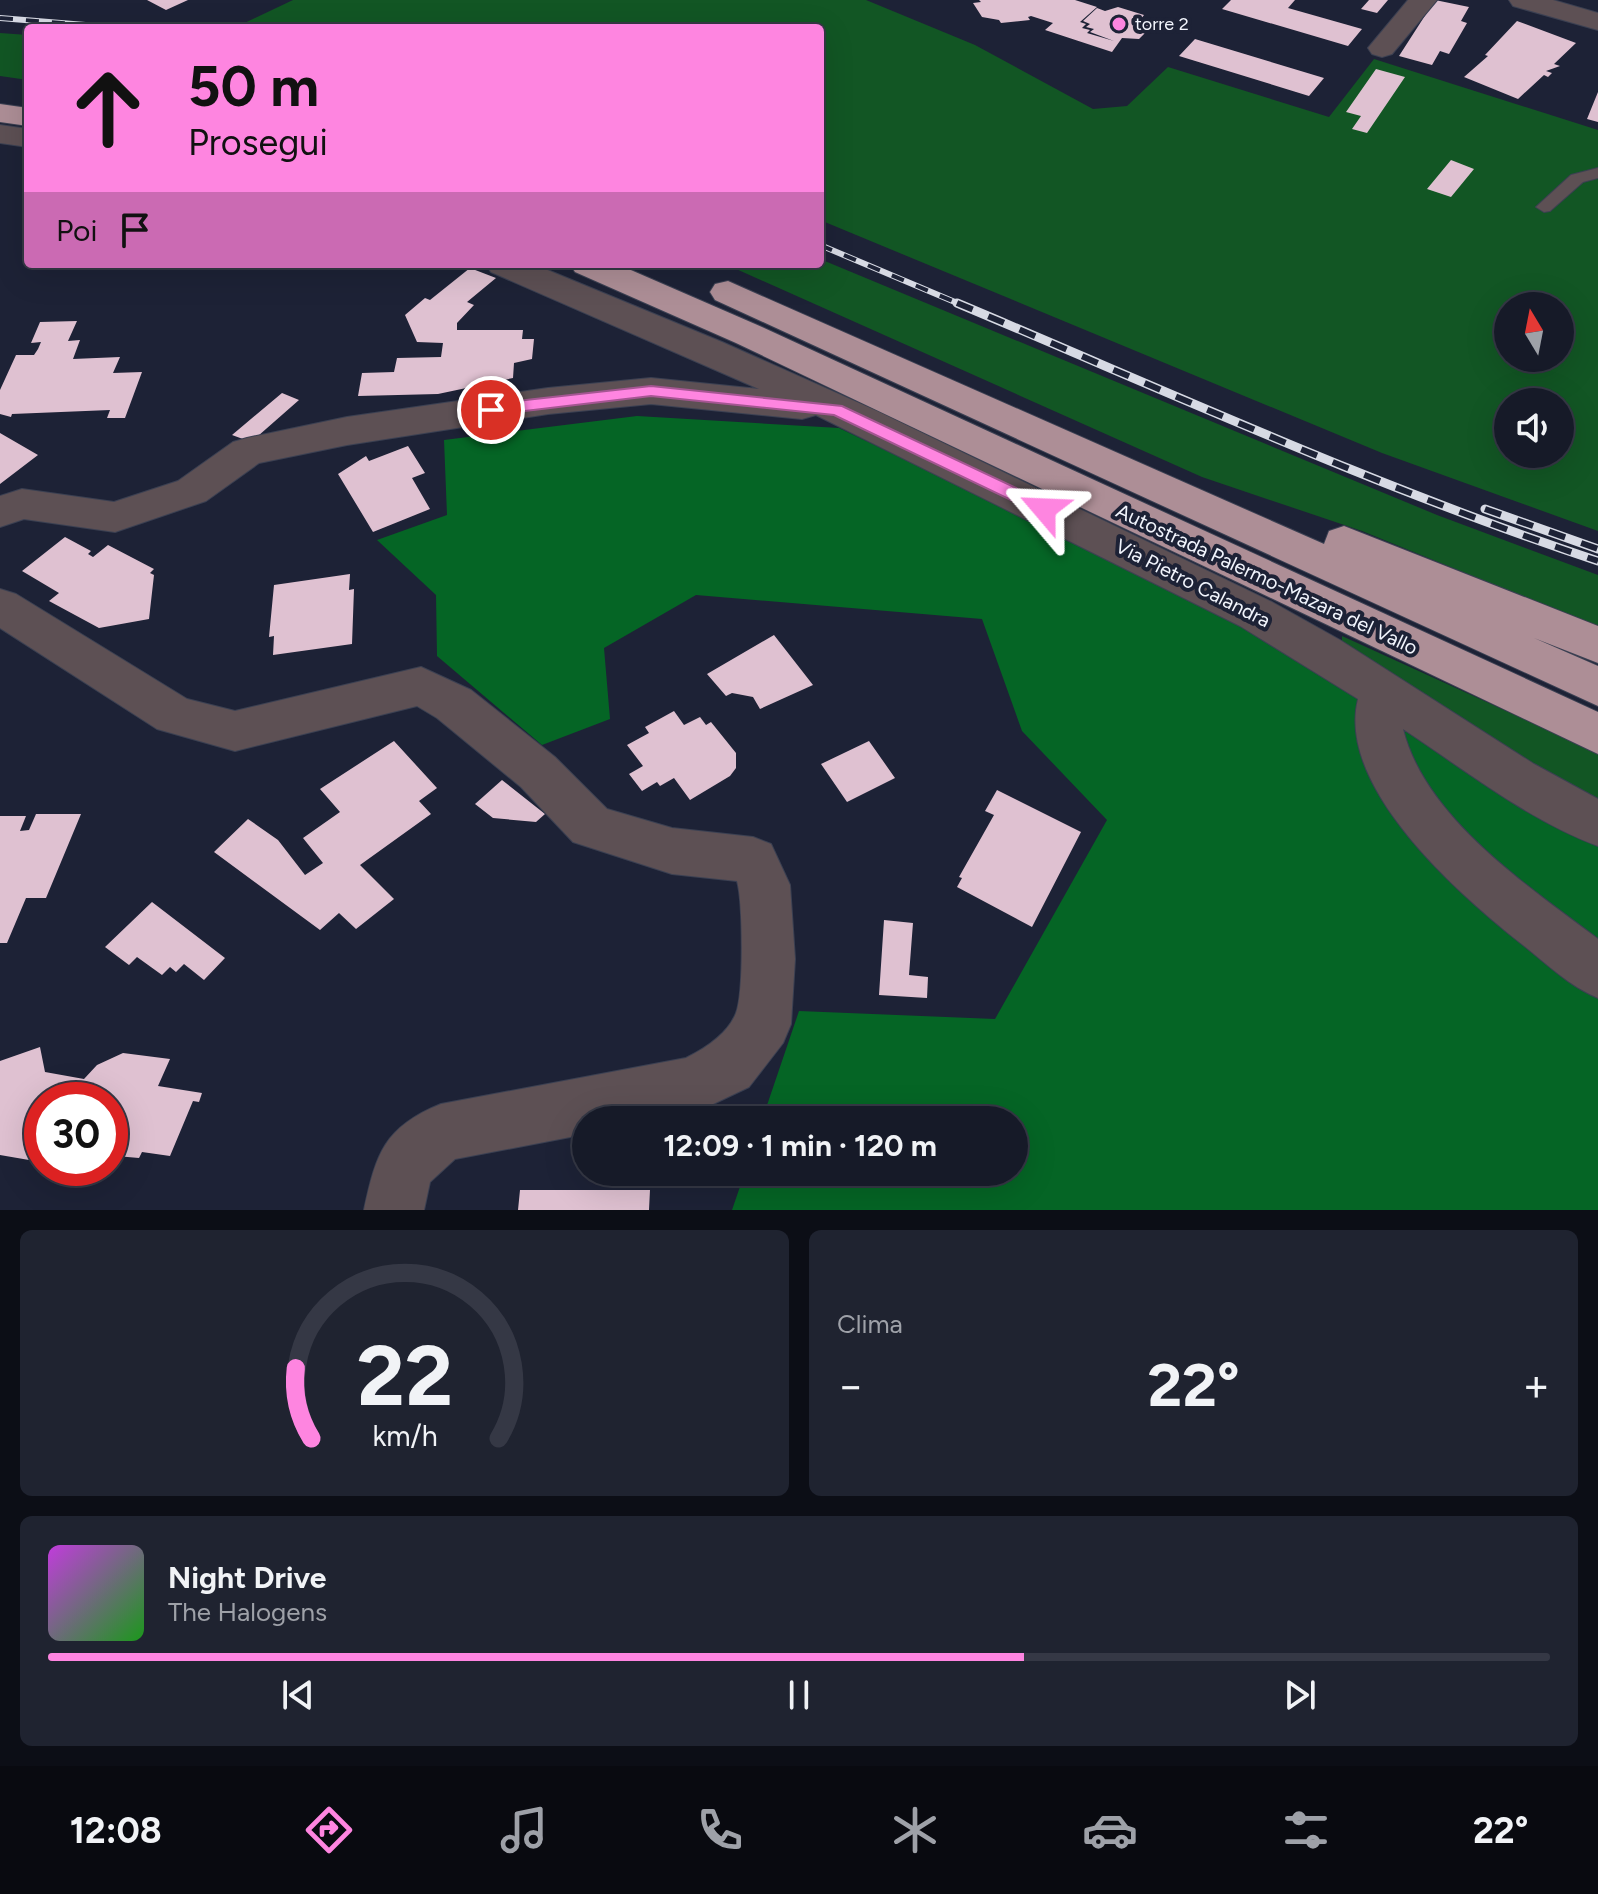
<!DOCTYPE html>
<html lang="it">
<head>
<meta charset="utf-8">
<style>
  :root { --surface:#161a28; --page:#1f2330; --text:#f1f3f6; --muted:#9ea1a8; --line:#353845; --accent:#fe85e0 }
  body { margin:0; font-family:Figtree,sans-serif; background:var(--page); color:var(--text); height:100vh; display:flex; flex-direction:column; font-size:30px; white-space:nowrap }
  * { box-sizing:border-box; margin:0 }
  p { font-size:26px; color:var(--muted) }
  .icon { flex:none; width:44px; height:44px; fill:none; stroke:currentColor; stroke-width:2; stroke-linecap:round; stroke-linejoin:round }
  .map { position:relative; height:1210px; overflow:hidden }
  .details { display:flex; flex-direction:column; gap:20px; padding:20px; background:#0c0e16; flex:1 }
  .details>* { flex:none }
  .hud { position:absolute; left:24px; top:24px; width:800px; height:244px; border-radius:8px; box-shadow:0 8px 32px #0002,0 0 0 2px var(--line); background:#fe85e0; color:#111; overflow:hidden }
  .needle { width:52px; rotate:350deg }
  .tools { position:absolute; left:1494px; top:292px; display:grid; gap:16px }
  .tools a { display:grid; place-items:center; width:80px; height:80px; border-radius:50%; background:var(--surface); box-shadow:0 8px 32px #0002,0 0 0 2px var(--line); font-size:40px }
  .speed { position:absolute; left:24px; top:1082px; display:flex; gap:16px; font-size:40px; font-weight:700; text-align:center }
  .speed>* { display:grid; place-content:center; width:104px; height:104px; border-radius:50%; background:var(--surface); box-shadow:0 8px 32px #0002,0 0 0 2px var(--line); line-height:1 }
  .speed .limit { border:12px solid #d22; background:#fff; color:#111 }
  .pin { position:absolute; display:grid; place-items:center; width:68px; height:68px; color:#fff; margin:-34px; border:4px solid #fff; border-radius:50%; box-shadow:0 2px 8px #0007 }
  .me { position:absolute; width:88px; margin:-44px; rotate:296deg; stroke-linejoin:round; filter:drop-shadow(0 0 6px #0008) }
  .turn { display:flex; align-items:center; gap:28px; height:168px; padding:0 32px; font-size:36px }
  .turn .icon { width:104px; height:104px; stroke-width:2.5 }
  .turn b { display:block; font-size:56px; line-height:68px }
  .then { display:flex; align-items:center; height:76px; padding:0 32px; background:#0003; gap:16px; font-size:30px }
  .big { font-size:60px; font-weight:700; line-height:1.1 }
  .details .card { flex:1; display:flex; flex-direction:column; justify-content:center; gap:12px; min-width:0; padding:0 28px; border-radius:12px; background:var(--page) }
  .details .dial { align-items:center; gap:0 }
  .dial svg { height:208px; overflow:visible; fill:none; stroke:var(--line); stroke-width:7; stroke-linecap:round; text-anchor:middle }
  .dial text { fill:var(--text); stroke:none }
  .song { display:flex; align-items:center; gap:24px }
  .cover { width:96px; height:96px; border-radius:12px; background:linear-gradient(135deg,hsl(290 70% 55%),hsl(120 70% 35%)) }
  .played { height:8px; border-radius:4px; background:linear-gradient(90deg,var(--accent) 65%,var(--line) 65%) }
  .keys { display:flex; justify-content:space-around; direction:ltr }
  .heat { display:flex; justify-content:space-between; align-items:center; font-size:44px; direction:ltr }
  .details .tiles { flex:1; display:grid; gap:20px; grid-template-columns:1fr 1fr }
  .card:last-child { grid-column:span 2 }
  .trip { position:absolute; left:572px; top:1106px; width:456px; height:80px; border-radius:40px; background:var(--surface); box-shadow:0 8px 32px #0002,0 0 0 2px var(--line); font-weight:700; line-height:80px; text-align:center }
  .tabs { display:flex; height:128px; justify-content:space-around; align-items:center; background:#090a10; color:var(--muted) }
  .tabs .icon { width:56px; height:56px }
  .tabs .active { color:var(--accent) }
  .tabs b { font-size:36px; color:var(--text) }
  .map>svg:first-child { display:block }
  .green { fill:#125624; fill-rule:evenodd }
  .forest { fill:#056525 }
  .building { fill:#dfc1d1 }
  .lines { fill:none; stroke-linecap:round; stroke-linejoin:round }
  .service-casing { stroke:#3b4052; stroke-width:2 }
  .minor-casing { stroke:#3b4052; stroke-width:2 }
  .tertiary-casing { stroke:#3b4052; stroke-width:2 }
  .motorway-casing { stroke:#3b4052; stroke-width:2 }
  .service { fill:#5d5054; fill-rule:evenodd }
  .minor { fill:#5d5054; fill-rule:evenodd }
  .tertiary { fill:#5d5054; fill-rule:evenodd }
  .motorway { fill:#ad8e96; fill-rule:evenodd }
  .rail-far1-casing { stroke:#d7dae4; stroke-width:6 }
  .rail-casing { stroke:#d7dae4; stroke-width:9 }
  .rail-far1 { stroke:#1d2236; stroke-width:4; stroke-dasharray:13; stroke-linecap:butt }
  .rail { stroke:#1d2236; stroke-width:6; stroke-dasharray:17; stroke-linecap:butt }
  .route { fill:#fe85e0; stroke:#a55692; stroke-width:2 }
  .poi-dot { fill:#fe85e0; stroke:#1d2236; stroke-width:3 }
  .labels { text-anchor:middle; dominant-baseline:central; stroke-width:8; stroke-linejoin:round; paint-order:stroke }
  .far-poi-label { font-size:18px; fill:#f2f5fd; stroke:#1d2236; text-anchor:start }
  .street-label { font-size:20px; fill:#f2f5fd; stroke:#1d2236 }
</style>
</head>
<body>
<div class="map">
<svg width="1598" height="1210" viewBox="0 0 1598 1210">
  <rect width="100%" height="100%" fill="#1d2236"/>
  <path class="green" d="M293 0H866L975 45 1093 109 1127 106 1168 67 1329 117 1374 59 1598 130V531L1382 453 820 220V28H234ZM1508 306H1560V358H1508ZM1508 402H1560V454H1508Z
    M0 33 28 35V80L0 76Z
    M820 259 1437 515 1598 575V627L1362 531 1202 477 725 264H820Z
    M1342 636 1598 753V808L1342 646Z"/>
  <path class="forest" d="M637 416 839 428 1269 634 1598 845V1210H732L745 1172H1014V1120H762L799 1011 995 1019 1107 820 1022 731 982 619 696 595 604 648 610 719 542 745 437 656 436 595 377 540 447 515 444 440Z"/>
  <path class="building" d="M147 0H188L166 10Z
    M979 0H1075L1097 7 1080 22 1086 24 1082 28 1090 30 1087 33 1114 41 1090 32 1094 29 1086 27 1090 24 1083 21 1097 8 1105 11 1118 7 1144 15 1141 19 1153 25 1139 39 1122 38 1112 52 1045 30 1053 23 1031 16 1028 17 1030 20 1001 23 999 20 982 17 973 3 981 2Z
    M1231 0H1295L1288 8 1362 29 1348 46 1222 9Z
    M1369 0H1388L1377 13 1361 9Z
    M1435 0 1469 7 1461 21 1467 23 1449 54 1440 51 1432 65 1399 56Z
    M1517 21 1576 43 1554 64 1560 66 1546 71 1552 73 1548 77 1544 75 1518 99 1464 77 1488 56 1485 55Z
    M1195 39 1324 78 1309 96 1179 56Z
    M1376 69 1405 77 1367 133 1352 129 1361 116 1346 112Z
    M1598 92V122L1587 119Z
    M1451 160 1474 169 1451 197 1427 189Z
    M470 268 496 278 467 302 474 305 457 323V330H523L522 339H534L532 359 514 363 513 378 438 394 358 396 362 373 394 372 397 358 441 357 443 343 417 342 405 315 425 298 430 300Z
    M77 321 68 341 80 340 73 359 120 357 113 373 142 372 125 418H107L110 410 12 414 11 417 0 414V390L16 355H34L38 349 41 342 31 343 40 322Z
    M282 393 299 400 251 442 232 435Z
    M0 433 38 455 0 484Z
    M408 446 425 473 412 478 430 509 373 532 338 474 366 456 369 461Z
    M65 537 91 551 88 554 93 557 108 545 154 569 150 573 154 575 149 619 99 628 49 601 59 593 22 571Z
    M350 574 349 590 354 589 352 644 273 655 274 636 269 637 274 585Z
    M774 635 813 685 760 709 753 697 732 693 726 696 707 674Z
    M674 711 684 725 700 717 706 725 711 722 736 753V768L730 776 690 800 674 778 660 786 657 782 642 791 629 774 643 766 627 745 649 733 645 727Z
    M394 741 437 788 419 801 431 814 360 865 394 899 356 929 339 913 320 930 214 852 248 819 278 840 305 875 323 863 303 838 340 812 320 789Z
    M869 741 895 778 847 802 821 764Z
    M502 780 545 814 536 822 493 818 475 804Z
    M997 790 1081 832 1032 927 957 887 962 878 959 877 994 815 985 811Z
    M36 814H81L46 898H26L7 943H0V816H26L20 831 29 830Z
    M152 902 225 958 204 980 184 964 176 972 170 967 162 975 137 957 129 965 105 947Z
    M884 920 913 923 909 975 928 977 927 998 879 995Z
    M40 1047 45 1072 84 1079 97 1065 123 1053 170 1059 158 1086 202 1093 199 1102 193 1101 170 1156 142 1152 139 1158 116 1156 114 1161H110V1100H42V1151L34 1150 29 1160 0 1155V1061Z
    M520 1190H650L649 1210H518Z"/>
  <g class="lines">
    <g class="service-casing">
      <path id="service" d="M1598 168V178L1583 182 1550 211 1544 212 1536 207 1571 175Z"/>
    </g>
    <g class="minor-casing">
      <path id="minor" d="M1408 0H1437L1392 54 1382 57 1372 54 1368 48Z
        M0 125 28 129V147L0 143Z
        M486 264H533L722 342 877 411 1272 602 1340 640 1534 764 1598 799V846C1528 820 1465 770 1403 729 1425 818 1528 886 1598 939V998C1569 986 1547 964 1523 945 1461 896 1336 788 1358 699L1240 626 816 415 802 419 651 404 548 414 347 445 259 463 206 501 115 532 24 519 0 527V496L22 489 114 502 178 481 233 442 247 438 347 417 548 388 651 378 759 389 491 272Z
        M0 589 16 594 187 699 235 711 421 667 471 690 555 757 607 809 672 828 753 837 771 844 790 885 795 959 791 1024 783 1043 749 1087 690 1115 661 1120H586V1134L455 1159 430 1182 424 1210H364C376 1154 384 1127 441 1104L686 1058C704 1049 728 1034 736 1013 744 993 743 902 737 881L672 874 573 842 521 787 437 718 417 706 235 751 157 729 0 628Z"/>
    </g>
    <g class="tertiary-casing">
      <path id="tertiary" d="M1509 0H1553L1598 13V30L1513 6Z"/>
    </g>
    <g class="motorway-casing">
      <path id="motorway" d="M0 104 28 108V126L0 122Z
        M570 264H617L762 327 1598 712V754L736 343 575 272Z
        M728 281 1324 544 1329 531 1344 526 1598 626V663L1534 638 1598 666V706L715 300 710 292 715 284Z"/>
    </g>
    <use href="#service" class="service"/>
    <use href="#minor" class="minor"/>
    <use href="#tertiary" class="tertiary"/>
    <use href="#motorway" class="motorway"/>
    <g class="rail-far1-casing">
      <path id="rail-far1" d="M0 18 122 28
        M820 245 962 305"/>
    </g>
    <g class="rail-casing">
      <path id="rail" d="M957 303C1169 392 1380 489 1598 561
        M1485 509 1598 549"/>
    </g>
    <use href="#rail-far1" class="rail-far1"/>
    <use href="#rail" class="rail"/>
  </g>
  <path class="route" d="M651 386 842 406 1050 504 1053 509 1050 513H1038L834 415 651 396 491 415 483 410 491 404Z"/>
  <circle class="poi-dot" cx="1119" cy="24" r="8"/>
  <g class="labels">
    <g class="far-poi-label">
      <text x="1135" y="24">torre 2</text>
    </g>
    <g class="street-label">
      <text transform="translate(1267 579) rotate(25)">Autostrada Palermo-Mazara del Vallo</text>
      <text transform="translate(1193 583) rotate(27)">Via Pietro Calandra</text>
    </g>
  </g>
</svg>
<div class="tools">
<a><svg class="needle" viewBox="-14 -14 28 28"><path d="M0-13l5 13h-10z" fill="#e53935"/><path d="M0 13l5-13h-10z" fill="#9ea1a8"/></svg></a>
<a><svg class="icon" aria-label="sound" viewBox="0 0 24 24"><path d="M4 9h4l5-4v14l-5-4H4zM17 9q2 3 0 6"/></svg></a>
</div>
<div class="speed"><div class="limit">30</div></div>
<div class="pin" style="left:491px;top:410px;background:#d93025"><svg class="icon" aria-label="arrive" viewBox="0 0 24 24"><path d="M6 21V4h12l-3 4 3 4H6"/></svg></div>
<svg class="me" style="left:1044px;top:509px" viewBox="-20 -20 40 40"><path d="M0-17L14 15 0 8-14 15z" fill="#fe85e0" stroke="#fff" stroke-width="4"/></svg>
<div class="trip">12:09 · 1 min · 120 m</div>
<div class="hud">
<div class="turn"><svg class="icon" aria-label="ahead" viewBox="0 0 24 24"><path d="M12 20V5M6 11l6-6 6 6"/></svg><div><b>50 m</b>Prosegui</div></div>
<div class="then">Poi<svg class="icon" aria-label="arrive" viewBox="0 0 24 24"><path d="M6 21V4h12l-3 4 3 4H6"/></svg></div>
</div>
</div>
<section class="details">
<div class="tiles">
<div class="card dial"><svg viewBox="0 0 100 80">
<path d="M14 69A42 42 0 1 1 86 69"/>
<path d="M14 69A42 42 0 0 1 8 42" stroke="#fe85e0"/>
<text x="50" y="56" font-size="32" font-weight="700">22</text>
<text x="50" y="72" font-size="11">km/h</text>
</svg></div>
<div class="card"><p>Clima</p>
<div class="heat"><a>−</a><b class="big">22°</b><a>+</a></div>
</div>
<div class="card">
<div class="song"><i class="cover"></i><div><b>Night Drive</b><p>The Halogens</p></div></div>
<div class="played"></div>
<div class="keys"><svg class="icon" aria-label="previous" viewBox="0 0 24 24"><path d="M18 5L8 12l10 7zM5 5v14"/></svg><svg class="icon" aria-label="pause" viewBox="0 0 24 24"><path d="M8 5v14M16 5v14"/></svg><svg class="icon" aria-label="next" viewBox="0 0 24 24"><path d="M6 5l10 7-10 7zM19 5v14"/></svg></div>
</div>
</div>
</section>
<nav class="tabs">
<b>12:08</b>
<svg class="icon active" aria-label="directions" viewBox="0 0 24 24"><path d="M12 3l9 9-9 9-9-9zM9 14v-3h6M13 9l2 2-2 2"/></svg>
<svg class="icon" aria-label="music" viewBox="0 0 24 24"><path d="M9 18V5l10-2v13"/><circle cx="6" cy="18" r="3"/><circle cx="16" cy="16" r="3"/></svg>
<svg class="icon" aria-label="phone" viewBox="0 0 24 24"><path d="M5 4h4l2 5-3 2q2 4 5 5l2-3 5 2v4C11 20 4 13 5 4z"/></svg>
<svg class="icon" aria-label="climate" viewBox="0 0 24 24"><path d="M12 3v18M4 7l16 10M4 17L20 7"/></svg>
<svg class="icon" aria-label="car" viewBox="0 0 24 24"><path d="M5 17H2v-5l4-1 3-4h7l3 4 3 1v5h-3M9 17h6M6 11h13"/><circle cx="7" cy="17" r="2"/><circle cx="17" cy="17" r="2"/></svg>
<svg class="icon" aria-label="filters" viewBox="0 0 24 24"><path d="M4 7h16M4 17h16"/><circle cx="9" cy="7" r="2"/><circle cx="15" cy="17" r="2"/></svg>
<b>22°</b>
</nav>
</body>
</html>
